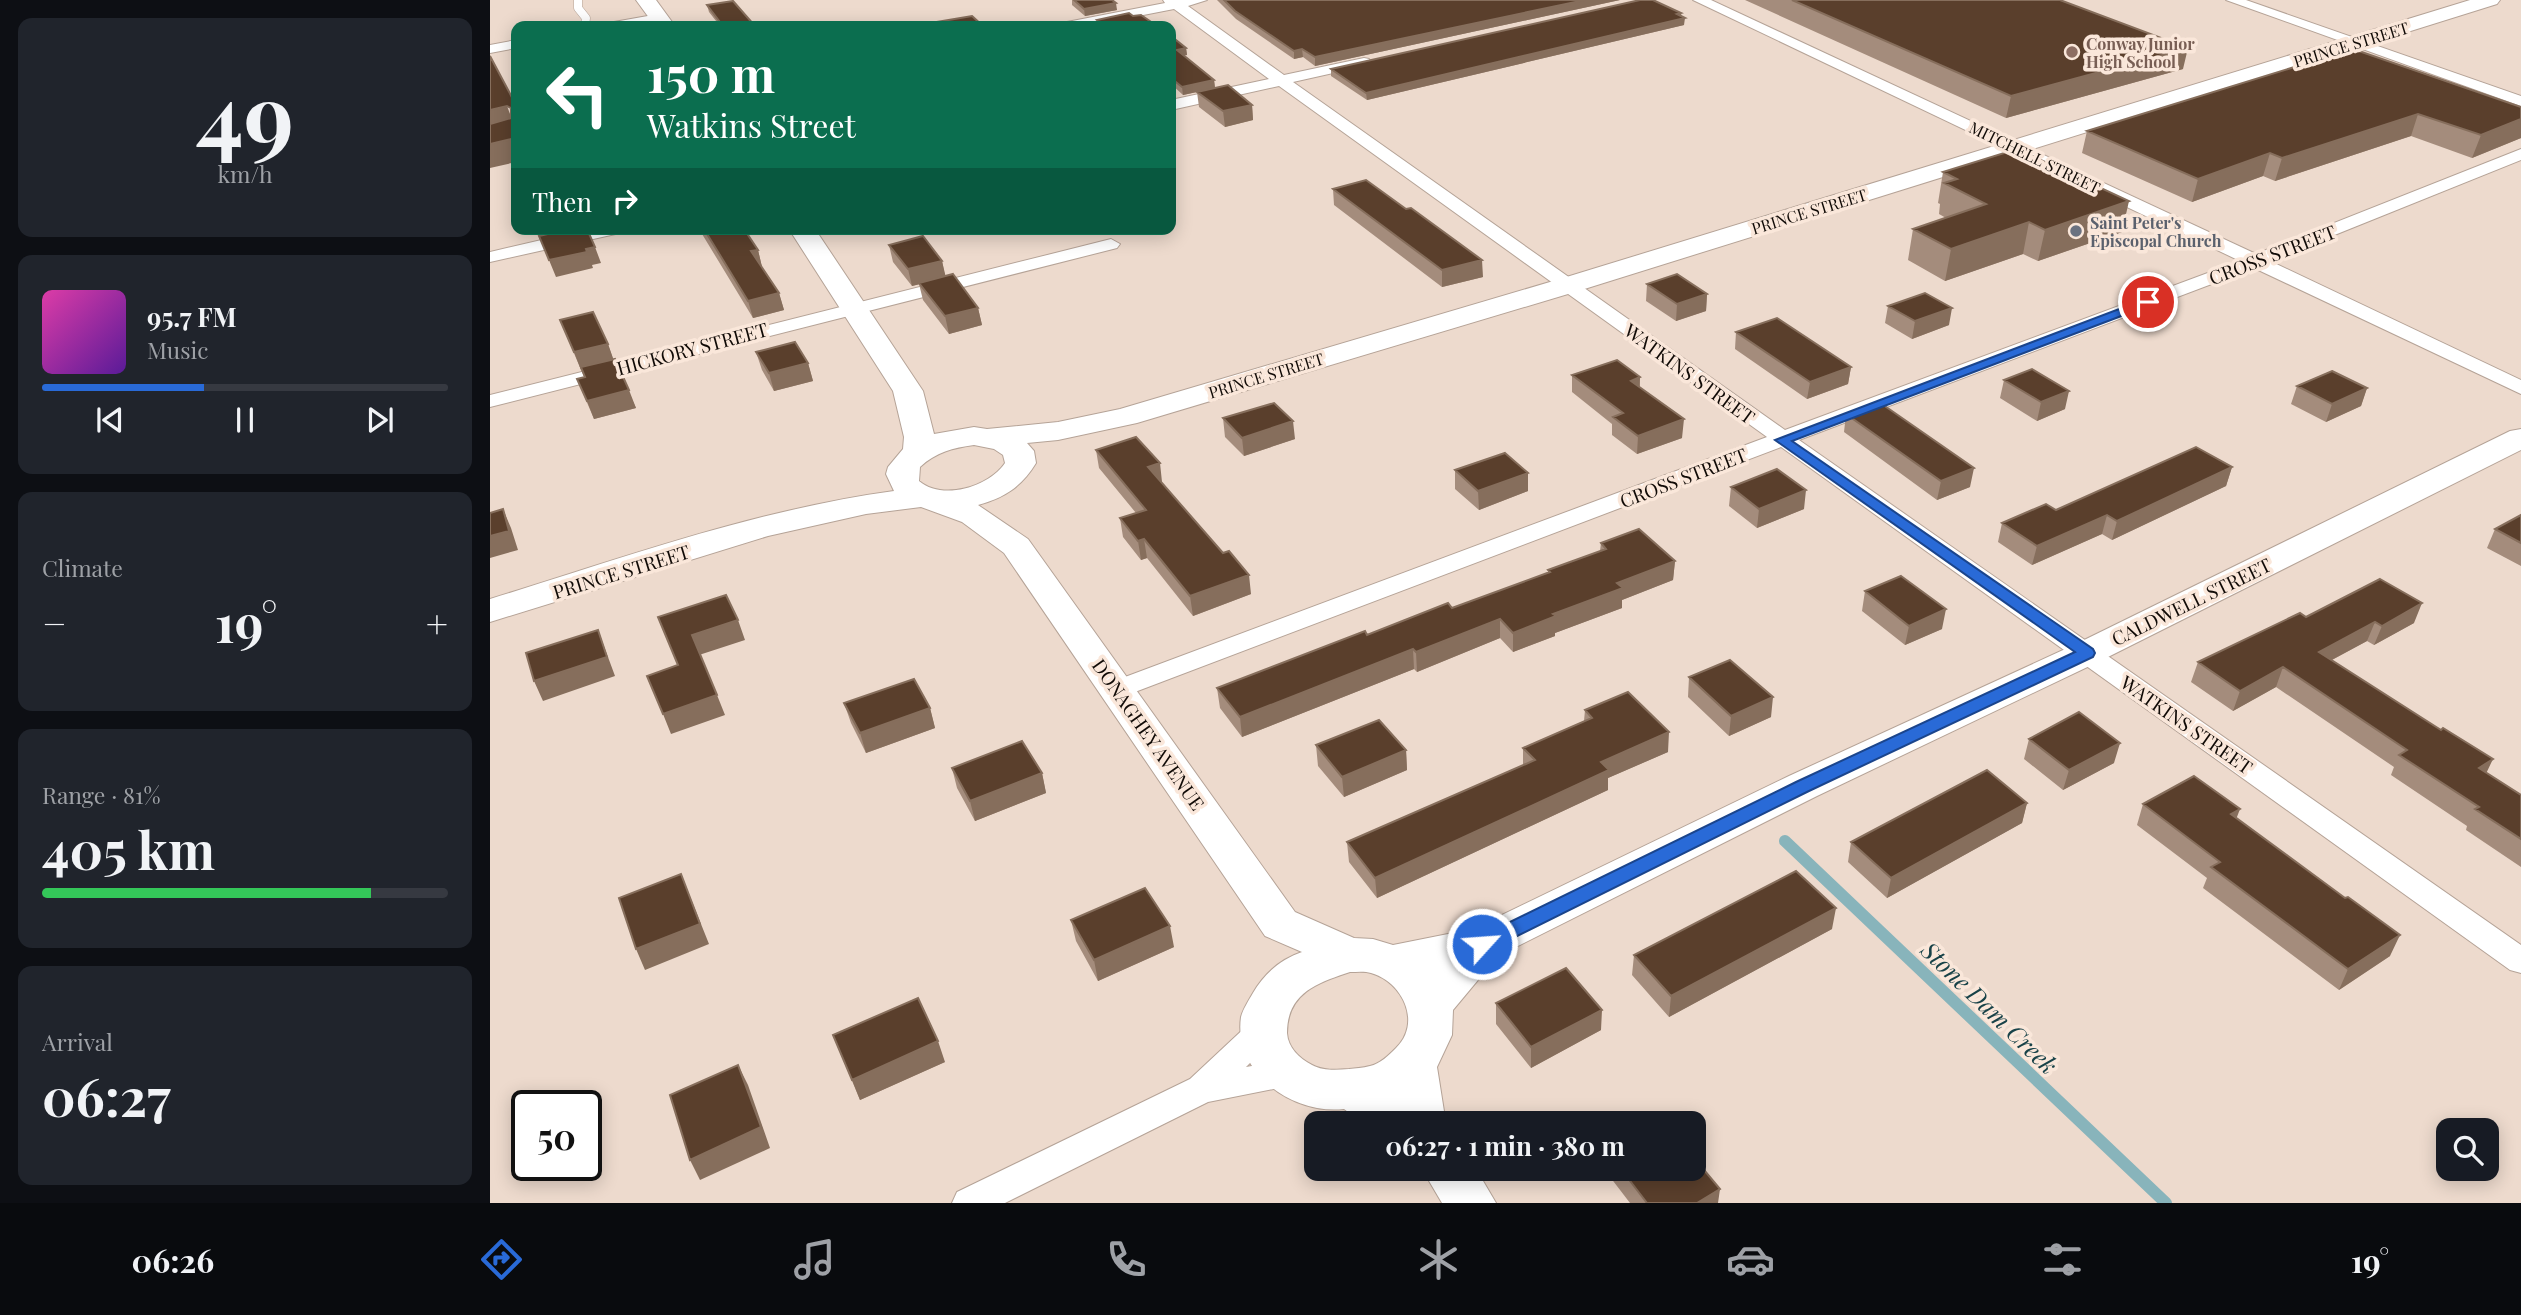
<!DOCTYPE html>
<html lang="en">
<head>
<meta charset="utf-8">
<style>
  :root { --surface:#171b24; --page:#20242c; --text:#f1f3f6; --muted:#9ea1a6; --line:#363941; --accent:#296ad7 }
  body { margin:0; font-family:"Playfair Display",serif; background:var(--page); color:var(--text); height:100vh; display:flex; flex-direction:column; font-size:26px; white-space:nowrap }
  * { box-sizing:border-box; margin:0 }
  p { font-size:23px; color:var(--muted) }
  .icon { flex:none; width:38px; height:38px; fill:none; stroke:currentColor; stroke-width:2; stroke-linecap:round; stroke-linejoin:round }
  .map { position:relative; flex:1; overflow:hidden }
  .details { display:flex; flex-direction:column; gap:18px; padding:18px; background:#0d0f14; width:490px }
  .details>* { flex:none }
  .banner { position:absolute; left:21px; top:21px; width:665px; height:214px; border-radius:14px; box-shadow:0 4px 18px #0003; background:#0b6e4f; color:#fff; overflow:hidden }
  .controls { position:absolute; left:1946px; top:1118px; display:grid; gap:14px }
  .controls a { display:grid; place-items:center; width:63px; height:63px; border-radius:14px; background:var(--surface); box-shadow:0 4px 18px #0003; font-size:35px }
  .speed { position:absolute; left:21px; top:1090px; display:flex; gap:14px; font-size:35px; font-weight:700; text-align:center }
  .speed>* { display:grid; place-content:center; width:91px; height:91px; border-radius:50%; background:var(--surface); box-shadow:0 4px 18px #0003; line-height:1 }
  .speed .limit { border:4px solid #111; border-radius:10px; background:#fff; color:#111 }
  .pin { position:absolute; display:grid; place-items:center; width:60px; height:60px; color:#fff; margin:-30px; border:4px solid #fff; border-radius:50%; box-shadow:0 2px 7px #0007 }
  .me { position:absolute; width:77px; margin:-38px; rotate:64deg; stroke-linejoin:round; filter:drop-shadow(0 0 5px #0008) }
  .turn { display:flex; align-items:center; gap:24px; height:147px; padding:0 21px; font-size:32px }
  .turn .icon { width:91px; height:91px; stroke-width:2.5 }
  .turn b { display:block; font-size:49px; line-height:60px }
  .then { display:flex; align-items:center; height:66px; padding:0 21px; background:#0003; gap:14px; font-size:26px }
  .big { font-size:52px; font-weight:700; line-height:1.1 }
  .details .widget { flex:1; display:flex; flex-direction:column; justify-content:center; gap:10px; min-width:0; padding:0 24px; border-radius:14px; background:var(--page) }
  .details .dial { align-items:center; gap:0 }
  .dial b { font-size:91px; line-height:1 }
  .song { display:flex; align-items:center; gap:21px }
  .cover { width:84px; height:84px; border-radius:10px; background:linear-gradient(135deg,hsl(320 70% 55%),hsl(270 70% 35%)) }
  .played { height:7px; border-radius:4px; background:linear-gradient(90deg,var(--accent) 40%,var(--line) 40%) }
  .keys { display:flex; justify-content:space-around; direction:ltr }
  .heat { display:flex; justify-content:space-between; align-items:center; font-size:38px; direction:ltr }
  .charge { height:10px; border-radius:5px; background:linear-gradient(90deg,#34c759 81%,var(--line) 0) }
  .trip { position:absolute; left:814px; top:1111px; width:402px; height:70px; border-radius:14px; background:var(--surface); box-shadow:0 4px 18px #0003; font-weight:700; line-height:70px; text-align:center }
  .tabs { display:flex; height:112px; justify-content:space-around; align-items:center; background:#090b0e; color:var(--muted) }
  .tabs .icon { width:49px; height:49px }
  .tabs .on { color:var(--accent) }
  .tabs b { font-size:32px; color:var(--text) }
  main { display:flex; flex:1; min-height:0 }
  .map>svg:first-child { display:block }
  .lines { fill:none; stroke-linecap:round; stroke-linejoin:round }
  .stream { stroke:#88b4bb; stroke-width:12 }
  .lane-casing { stroke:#b5a397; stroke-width:9 }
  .street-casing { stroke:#b5a397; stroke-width:2 }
  .secondary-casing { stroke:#b5a397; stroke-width:2 }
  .lane { stroke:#fff; stroke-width:8 }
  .street { fill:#fff; fill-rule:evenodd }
  .secondary { fill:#fff; fill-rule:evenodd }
  .wall { fill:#a48c7c }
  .shaded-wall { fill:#866e5c }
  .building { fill:#5a3f2c; stroke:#866e5c; stroke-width:2 }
  .route { fill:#296ad7; stroke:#1b458c; stroke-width:2 }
  .education-dot { fill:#8d6e63; stroke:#fae7da; stroke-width:2.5 }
  .worship-dot { fill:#6b7280; stroke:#fae7da; stroke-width:2.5 }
  .labels { text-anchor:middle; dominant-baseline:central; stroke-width:7; stroke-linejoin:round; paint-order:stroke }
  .far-education-label { font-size:16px; font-weight:bold; fill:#785e54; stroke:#fae7da; text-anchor:start }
  .far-street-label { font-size:16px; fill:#100a06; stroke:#fae7da }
  .far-worship-label { font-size:16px; font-weight:bold; fill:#5b616d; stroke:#fae7da; text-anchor:start }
  .street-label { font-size:19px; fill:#100a06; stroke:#fae7da }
  .near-water-label { font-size:24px; font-style:italic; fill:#184248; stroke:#fae7da }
</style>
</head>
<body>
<main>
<section class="details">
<div class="widget dial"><b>49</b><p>km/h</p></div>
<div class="widget">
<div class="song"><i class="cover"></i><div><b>95.7 FM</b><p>Music</p></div></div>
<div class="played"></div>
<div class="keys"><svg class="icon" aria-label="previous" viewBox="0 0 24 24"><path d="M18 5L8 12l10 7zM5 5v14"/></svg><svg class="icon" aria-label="pause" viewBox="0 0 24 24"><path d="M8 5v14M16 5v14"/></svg><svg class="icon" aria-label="next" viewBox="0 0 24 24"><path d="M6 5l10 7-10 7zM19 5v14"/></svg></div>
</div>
<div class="widget"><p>Climate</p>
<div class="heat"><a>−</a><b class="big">19°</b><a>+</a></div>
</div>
<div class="widget"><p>Range · 81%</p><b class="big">405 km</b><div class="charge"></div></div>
<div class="widget"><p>Arrival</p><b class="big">06:27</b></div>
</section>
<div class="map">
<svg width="2031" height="1203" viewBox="0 0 2031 1203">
  <rect width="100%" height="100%" fill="#eddacd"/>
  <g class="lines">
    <path class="stream" d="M1295 841 1676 1203"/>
    <g class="lane-casing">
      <path id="lane" d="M88 0V8L96 18 95 26"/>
    </g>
    <g class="street-casing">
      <path id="street" d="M673 0H717L698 6 794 75 874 58 879 59 881 62 879 65 803 82 1295 430 1750 261 1203 0H1221L1766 254 2031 149V160L1780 261 2031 380V394L1764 268 1309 440 2031 945V973L2020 970 1291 447 637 695 628 698 619 695 615 689 619 683 1277 437 789 86 681 110V100L779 79 684 9 597 26H570L577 22 675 3Z
        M1736 0H1756L2031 96V106Z
        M169 14 176 18 174 21 146 26H117L124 22Z
        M26 40V48L0 53V45Z
        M99 229H133L130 233 0 262V252Z
        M621 239 630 244 627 248 0 407V395Z
        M772 1018 783 1022 788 1031 783 1040 756 1067 797 1060 809 1064 814 1074 809 1084 718 1102 515 1203H462L467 1192 700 1079 761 1022Z"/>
    </g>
    <g class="secondary-casing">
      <path id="secondary" d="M146 0H166L185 26H165Z
        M1980 0H2010L2007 4 1088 291 647 423 568 440 537 443 544 451 546 463C532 486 515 498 488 505L538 539 805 912 864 938 883 939 903 945 983 929 1299 776 1584 645 2020 431 2031 429V450L1610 661 1327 796 1008 956 963 1010 962 1035 947 1067 956 1124H875L854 1109C803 1115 743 1073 751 1017 753 1009 759 1000 763 993 774 974 791 959 812 952L775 936 514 553 472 522 431 507 376 514 278 536 0 622V599C133 558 265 510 404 491L396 474 398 467 413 449 414 437 403 391 299 229H325L433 391 444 434 484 427 497 429 568 422 630 409 1070 279ZM484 445 504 449 513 455 515 463C499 487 452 501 429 481L430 467C446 452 463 448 484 445ZM860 972C867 972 875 971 881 973 913 982 932 1023 906 1048 899 1055 890 1064 880 1066 873 1068 865 1068 859 1069 846 1070 833 1071 822 1065 809 1058 798 1048 797 1033 797 993 827 983 860 972Z
        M932 1169H986L1006 1203H952Z"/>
    </g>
    <use href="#lane" class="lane"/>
    <use href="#street" class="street"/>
    <use href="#secondary" class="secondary"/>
  </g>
  <path class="wall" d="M582 0H622L627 10 595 16 582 5Z
    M727 0H1130L825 66 813 57 804 59 746 19Z
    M1255 0H1570L1693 69 1516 118Z
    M217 5 265 26H230L219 12Z
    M1191 13 1194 25 877 100 841 76V69Z
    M643 16 667 26H608L607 20Z
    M681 36 696 48 697 55H694L724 80 725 88 762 105 763 120 735 127 709 107 707 92 693 95 681 84Z
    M2031 107V138L1982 158 1921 136 1785 181 1773 176 1702 202 1592 153 1597 131Z
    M1453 172 1632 232 1548 261 1533 254 1455 281 1418 260 1423 229 1456 218 1449 214 1450 204 1448 203Z
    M843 189 916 209 993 277 952 287 844 205Z
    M209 229H254L268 250 272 267H271L289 293 294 310 263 318Z
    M399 245 452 261 455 276 488 308 492 325 459 334 433 300 429 284 422 286 403 262Z
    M1157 284 1217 294 1216 311 1186 321 1156 301Z
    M1398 306 1459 325 1422 339 1395 323Z
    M70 320 118 344 123 359 146 408 104 419 87 379 94 377Z
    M1246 332 1361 367 1358 384 1317 399 1245 349Z
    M266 352 318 363 323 381 284 391 272 370Z
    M1082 375 1150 377V387L1192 438 1147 454 1122 435V424L1082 392Z
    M1514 380 1575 409 1547 421 1510 398Z
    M1807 386 1877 388 1871 406 1836 422 1801 404Z
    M1356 414 1480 487 1447 500 1354 432Z
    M733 418 805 439 754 456 735 437Z
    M606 450 672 482H671L761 594 703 616 657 558 651 560 633 537 630 518 646 513 609 468Z
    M1742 467 1736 486 1622 540 1612 534 1542 565 1508 542 1512 523Z
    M965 470 1038 473V491L989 510 965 489Z
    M1241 487 1314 509 1267 528 1239 506Z
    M2031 515V566L1997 548 2005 529Z
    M1111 543 1185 561 1183 580 1132 600V608L1065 633V636L1023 652 1010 638 927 672 924 669 752 737 730 708 727 688 877 635 962 608 1058 573V570L1110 551Z
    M1375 591 1452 629 1415 645 1372 611Z
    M1816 617 1924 623 1884 645 1877 641 1842 660 1997 773 2031 795V867L1976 830 1977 826 1901 775 1904 767 1786 687 1743 711 1701 682 1708 662Z
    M1199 677 1281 717 1239 736 1198 697Z
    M354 703 440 708 445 728 376 753 361 723Z
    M1095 710 1178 752 1118 778V790L887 898 859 862 857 842 1033 765V748L1094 721Z
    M1539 739 1624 763 1573 790 1534 759Z
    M826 745 916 750 917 770 854 797 828 766Z
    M462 768 552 773 556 793 485 821 467 788Z
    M1537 803 1532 823 1397 898 1358 862 1361 842Z
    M1653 804 1746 818 1900 956 1849 990 1713 888 1717 878 1647 825Z
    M581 920 684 947 608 981 586 941Z
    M1342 929 1179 1017 1142 975 1144 955Z
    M1006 1003 1111 1030 1041 1068 1006 1024Z
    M343 1035 455 1062 370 1100Z
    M1117 1169H1204L1228 1203H1140L1117 1173Z"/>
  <path class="shaded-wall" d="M1095 0H1130L825 66V57Z
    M626 3 627 10 595 16 594 9Z
    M1191 13V19L1195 18 1194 25 877 100 876 93Z
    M696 48 697 55 688 57 687 50Z
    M1698 48 1693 69 1516 118 1521 96Z
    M812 49 813 57 804 59V51Z
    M724 80 725 88 693 95 692 87Z
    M762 105 763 120 735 127 733 111Z
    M17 106 25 127 0 134V110Z
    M1928 114 1921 136 1785 181 1792 158Z
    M2031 119V138L1982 158 1991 135Z
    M26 138V162L0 168V144Z
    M1780 153 1773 176 1702 202 1708 179Z
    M1639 201 1632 232 1548 261 1555 230Z
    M1539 222 1533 254 1455 281 1461 249Z
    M46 229H86L50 238Z
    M105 247 111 263 102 265 103 268 66 277 59 260Z
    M268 250 272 267 266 268 261 251Z
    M992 260 993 277 952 287V270Z
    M452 261 456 278 422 286 418 269Z
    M289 293 294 310 263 318 258 301Z
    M1217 294 1216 311 1186 321 1187 304Z
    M488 308 492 325 459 334 455 316Z
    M1462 308 1459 325 1422 339 1425 321Z
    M118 344 124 361 91 370 84 352Z
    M318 363 323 381 284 391 279 373Z
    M1361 367 1358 384 1317 399 1320 382Z
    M1150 377 1149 395 1141 381Z
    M1877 388 1871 406 1836 422 1842 404Z
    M139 390 146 408 104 419 97 401Z
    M1579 391 1575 409 1547 421 1551 402Z
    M1194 419 1192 438 1147 454 1148 436Z
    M803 421 805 439 754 456 752 438Z
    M670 463 672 482 661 486 658 467Z
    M1742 467 1736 486 1622 540 1627 521Z
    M1484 468 1480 487 1447 500 1451 481Z
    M1038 473V491L989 510 988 491Z
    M1316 490 1314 509 1267 528 1269 509Z
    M13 509 21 528 28 550 0 558V536Z
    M1617 515 1612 534 1542 565 1547 546Z
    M654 539 657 558 651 560 648 541Z
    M1185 561 1183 580 1132 600V608L1065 633V636L1023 652V633L1127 583Z
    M759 575 761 594 703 616 700 596Z
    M1932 603 1924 623 1884 645 1892 626Z
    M1456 609 1452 629 1415 645 1419 626Z
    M1010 619V638L927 672 926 652Z
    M248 620 255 640 209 655 202 635Z
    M1885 622 1877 641 1821 671 1829 652Z
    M108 630 125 676 53 701 44 681Z
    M923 649 924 669 752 737 750 717Z
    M1793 667 1786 687 1743 711 1750 691Z
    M227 695 235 715 181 734 173 714Z
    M1283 697 1281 717 1239 736 1241 716Z
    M440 708 445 728 376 753 370 733Z
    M1179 732 1178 752 1118 778V790L887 898 885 878 1111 762Z
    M1630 743 1624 763 1573 790 1579 770Z
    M916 750 917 770 854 797 852 777Z
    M2003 759 1993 780 1989 768Z
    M552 773 556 793 485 821 480 801Z
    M1537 803 1532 823 1397 898 1401 878Z
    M1750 809 1742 830 1741 814Z
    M191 874 219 944 155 970 146 949Z
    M1346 908 1342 929 1179 1017 1181 996Z
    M680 926 684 947 608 981 604 960Z
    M1910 935 1900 956 1849 990 1858 969Z
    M1112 1010 1111 1030 1041 1068V1047Z
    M448 1041 455 1062 370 1100 362 1080Z
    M248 1065 258 1085 280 1148 210 1180 200 1160Z
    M1230 1189 1228 1203H1207Z"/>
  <path class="building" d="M584 0H622L626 3 594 9Z
    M734 0H1095L825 57 812 49 804 51 745 11Z
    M1150 0H1163L1191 13 1187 14 1195 18 876 93 841 69Z
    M1302 0H1570L1698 48 1521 96Z
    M243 1 265 26H233L217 5Z
    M639 13 643 16 651 15 667 26H615L607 20Z
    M482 16 493 26H444L441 23Z
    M681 36 696 48 687 50 724 80 692 87 681 78Z
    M1863 49 2031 107V119L1991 135 1928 114 1792 158 1780 153 1708 179 1597 131Z
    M0 56 26 105V138L0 144V124L21 118V108L17 106 0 110Z
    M738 85 762 105 733 111 707 92Z
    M1527 149 1639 201 1555 230 1539 222 1461 249 1423 229 1496 204 1454 183 1467 179 1453 172Z
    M876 180 916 209 921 208 992 260 952 270 843 189Z
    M79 229H97L105 247 96 249 97 252 59 260 49 236Z
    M214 229H254L268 250 261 251 289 293 258 301Z
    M433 236 452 261 418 269 399 245Z
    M463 274 488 308 455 316 429 283Z
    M1187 274 1217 294 1187 304 1157 284Z
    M1435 293 1462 308 1425 321 1398 306Z
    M103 312 118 344 84 352 70 320Z
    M1287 318 1361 367 1320 382 1246 332Z
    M305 342 318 363 279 373 266 352Z
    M125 359 139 390 97 401 87 379 95 377 91 367Z
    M1127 360 1150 377 1141 381 1194 419 1148 436 1123 417 1133 413 1082 375Z
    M1542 369 1579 391 1551 402 1514 380Z
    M1842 371 1877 388 1842 404 1807 386Z
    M1389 402 1484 468 1451 481 1356 414Z
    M784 403 803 421 752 438 733 418Z
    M646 437 670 463 658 467 733 553 739 551 759 575 700 596 654 539 648 541 630 518 656 510 606 450Z
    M1706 447 1742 467 1627 521 1617 515 1547 546 1512 523 1556 504 1566 510Z
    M1015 453 1038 473 988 491 965 470Z
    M1287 469 1316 490 1269 509 1241 487Z
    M13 509 19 531 0 536V513Z
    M2031 515V543L2005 529Z
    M1149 529 1185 561 1127 583 1133 588 1063 614 1066 616 1023 633 1010 619 926 652 923 649 750 717 727 688 875 631 877 635 958 603 962 608 1060 572 1058 570 1116 549 1111 543Z
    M1411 576 1456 609 1419 626 1375 591Z
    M1890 579 1932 603 1892 626 1885 622 1829 652 1951 730 1953 728 2003 759 1989 768 2031 795V839L1985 809 1989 807 1909 755 1917 750 1793 667 1750 691 1708 662 1810 613 1816 617Z
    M236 595 248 620 202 635 227 695 173 714 157 676 188 665 168 617Z
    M108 630 117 657 44 681 36 653Z
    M1240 660 1283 697 1241 716 1199 677Z
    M424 679 440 708 370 733 354 703Z
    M1138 692 1179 732 1111 762 1119 770 885 878 857 842 1045 760 1033 748 1102 718 1095 710Z
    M1589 712 1630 743 1579 770 1539 739Z
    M889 720 916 750 852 777 826 745Z
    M532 741 552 773 480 801 462 768Z
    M1497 770 1537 803 1401 878 1361 842Z
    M1704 776 1750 809 1741 814 1855 898 1858 897 1910 935 1858 969 1721 867 1730 862 1653 804Z
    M1306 871 1346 908 1181 996 1144 955Z
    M191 874 210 924 146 949 129 898Z
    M655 888 680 926 604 960 581 920Z
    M1076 968 1112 1010 1041 1047 1006 1003Z
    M428 998 448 1041 362 1080 343 1035Z
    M248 1065 271 1127 200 1160 180 1095Z
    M1204 1158 1230 1189 1207 1203H1157L1131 1169H1204Z"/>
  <path class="route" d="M1658 298 1663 299V304L1302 441 1603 649 1605 653 1603 657 1319 791 999 950 992 952 985 950 982 944 985 939 1306 782 1585 652 1285 440Z"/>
  <circle class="education-dot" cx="1582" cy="52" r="7"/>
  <circle class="worship-dot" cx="1586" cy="231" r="7"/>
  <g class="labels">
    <g class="far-education-label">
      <text x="1596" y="43">Conway Junior<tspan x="1596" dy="18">High School</tspan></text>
    </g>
    <g class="far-street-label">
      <text transform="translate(1861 44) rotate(-17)">PRINCE STREET</text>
      <text transform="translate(1545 157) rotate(26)">MITCHELL STREET</text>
      <text transform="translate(1319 211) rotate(-17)">PRINCE STREET</text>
      <text transform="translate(776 375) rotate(-17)">PRINCE STREET</text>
    </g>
    <g class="far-worship-label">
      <text x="1600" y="222">Saint Peter's<tspan x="1600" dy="18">Episcopal Church</tspan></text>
    </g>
    <g class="street-label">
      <text transform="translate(1782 254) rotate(-21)">CROSS STREET</text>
      <text transform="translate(202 348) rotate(-15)">HICKORY STREET</text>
      <text transform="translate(1200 373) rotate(36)">WATKINS STREET</text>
      <text transform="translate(1193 477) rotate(-21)">CROSS STREET</text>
      <text transform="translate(131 571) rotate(-17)">PRINCE STREET</text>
      <text transform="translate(1701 601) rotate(-26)">CALDWELL STREET</text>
      <text transform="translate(1697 724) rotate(35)">WATKINS STREET</text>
      <text transform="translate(659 734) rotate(55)">DONAGHEY AVENUE</text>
    </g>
    <g class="near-water-label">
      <text transform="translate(1500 1007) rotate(44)">Stone Dam Creek</text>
    </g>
  </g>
</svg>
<div class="controls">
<a><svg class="icon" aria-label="search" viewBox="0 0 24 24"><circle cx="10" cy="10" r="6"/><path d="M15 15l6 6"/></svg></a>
</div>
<div class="speed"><div class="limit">50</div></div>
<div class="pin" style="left:1658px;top:302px;background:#d93025"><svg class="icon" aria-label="arrive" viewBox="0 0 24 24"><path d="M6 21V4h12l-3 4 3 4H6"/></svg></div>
<svg class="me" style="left:992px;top:944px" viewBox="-20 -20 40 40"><circle r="17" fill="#296ad7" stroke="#fff" stroke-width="3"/><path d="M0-11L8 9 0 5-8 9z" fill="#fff"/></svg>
<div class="trip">06:27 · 1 min · 380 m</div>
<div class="banner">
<div class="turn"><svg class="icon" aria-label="left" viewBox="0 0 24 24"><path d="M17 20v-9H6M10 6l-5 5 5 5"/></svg><div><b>150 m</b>Watkins Street</div></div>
<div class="then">Then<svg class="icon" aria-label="right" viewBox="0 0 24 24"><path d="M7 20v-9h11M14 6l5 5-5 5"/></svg></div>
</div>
</div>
</main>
<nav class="tabs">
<b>06:26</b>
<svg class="icon on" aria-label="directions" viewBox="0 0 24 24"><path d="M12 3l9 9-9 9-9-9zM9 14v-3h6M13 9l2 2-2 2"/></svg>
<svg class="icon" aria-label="music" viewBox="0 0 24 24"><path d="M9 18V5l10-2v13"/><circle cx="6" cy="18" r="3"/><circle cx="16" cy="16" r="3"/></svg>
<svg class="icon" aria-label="phone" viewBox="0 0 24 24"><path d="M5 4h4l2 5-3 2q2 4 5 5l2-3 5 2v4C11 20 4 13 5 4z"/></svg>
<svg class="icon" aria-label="climate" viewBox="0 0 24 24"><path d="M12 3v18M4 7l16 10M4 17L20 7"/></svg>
<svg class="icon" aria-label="car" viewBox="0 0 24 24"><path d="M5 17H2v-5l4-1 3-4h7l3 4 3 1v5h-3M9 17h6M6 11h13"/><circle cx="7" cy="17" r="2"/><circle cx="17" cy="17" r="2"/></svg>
<svg class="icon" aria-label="filters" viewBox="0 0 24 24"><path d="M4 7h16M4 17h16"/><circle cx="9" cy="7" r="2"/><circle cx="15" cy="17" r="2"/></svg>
<b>19°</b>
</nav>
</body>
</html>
